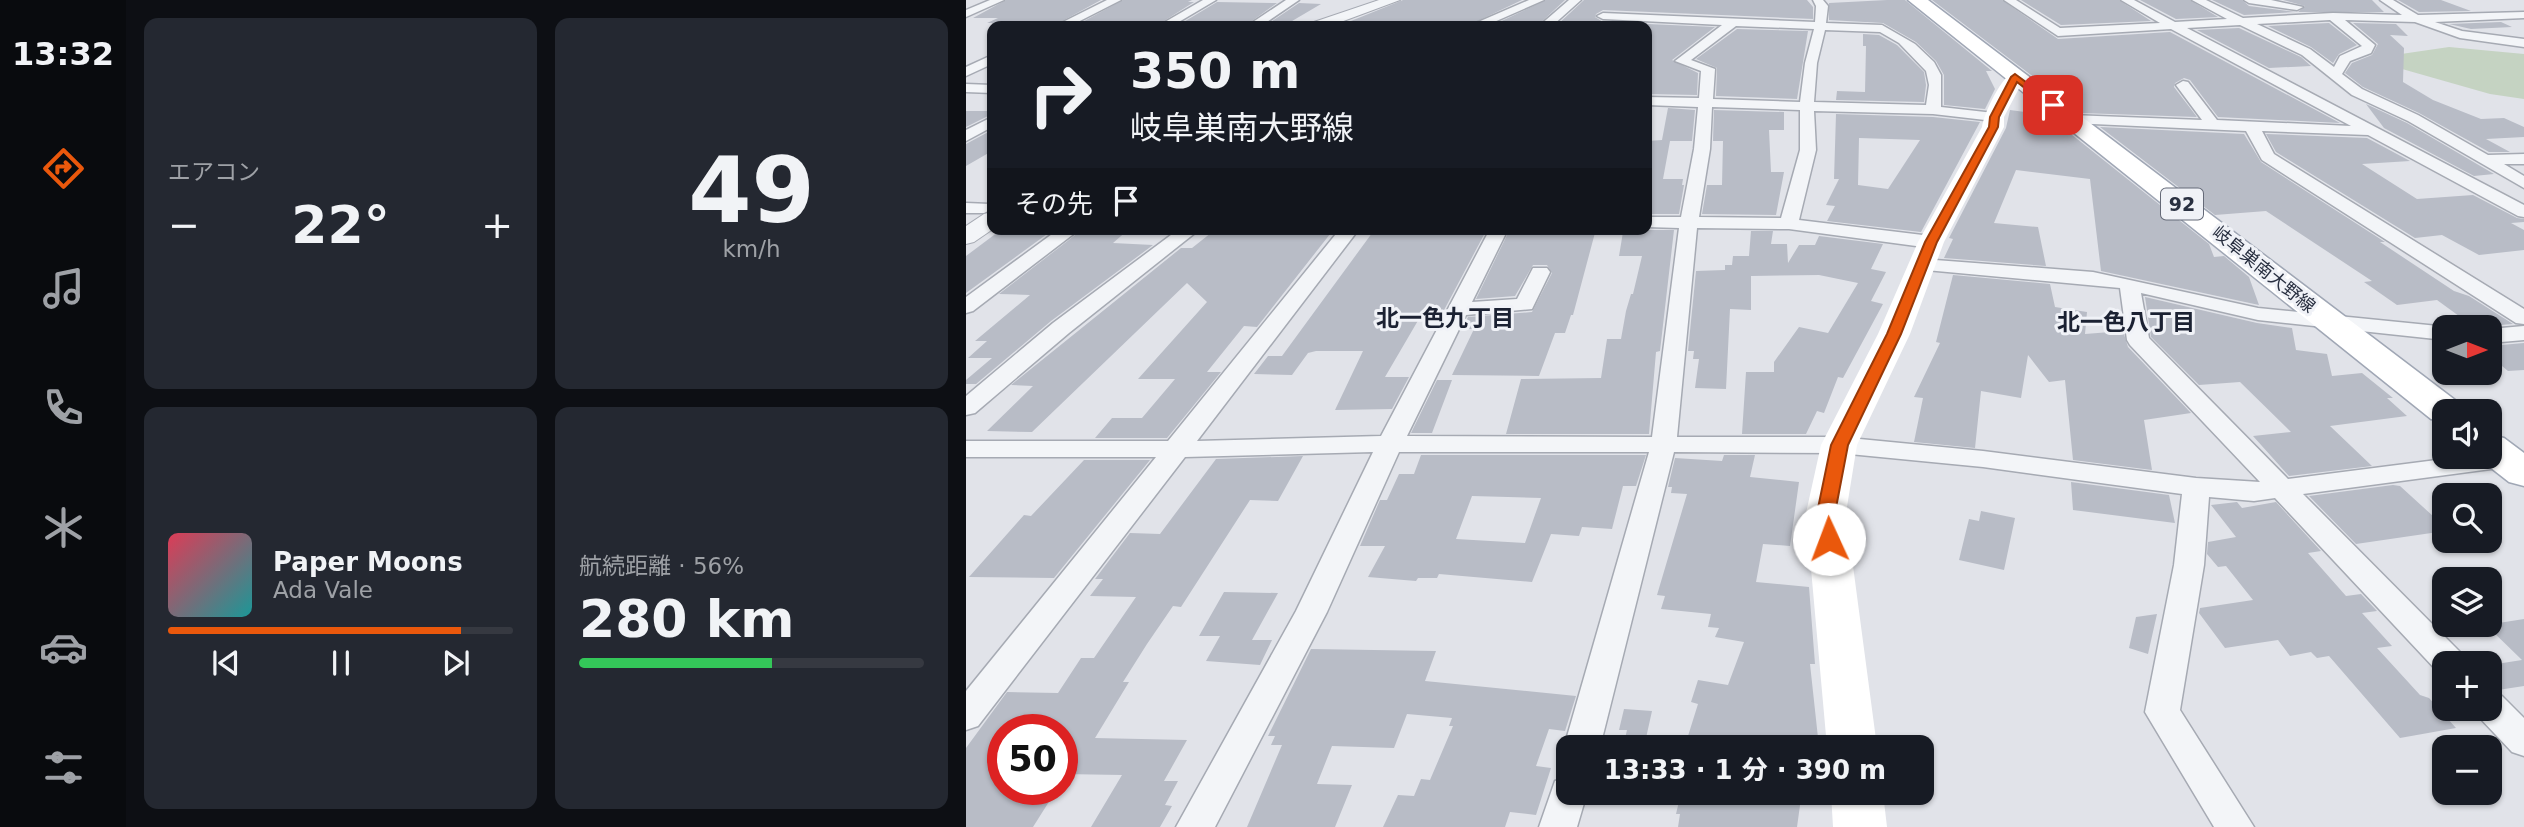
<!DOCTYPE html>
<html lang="ja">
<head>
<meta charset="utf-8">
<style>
  :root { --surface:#171b24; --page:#242831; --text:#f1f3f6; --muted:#9ea1a6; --line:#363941; --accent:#ea580c }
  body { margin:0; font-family:"DejaVu Sans","Noto Sans JP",sans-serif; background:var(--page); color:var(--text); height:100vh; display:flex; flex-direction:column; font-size:26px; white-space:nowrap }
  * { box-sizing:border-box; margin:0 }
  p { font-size:23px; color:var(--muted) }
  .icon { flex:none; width:38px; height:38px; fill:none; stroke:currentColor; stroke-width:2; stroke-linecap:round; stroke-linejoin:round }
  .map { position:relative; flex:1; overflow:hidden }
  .panel { display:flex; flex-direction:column; gap:18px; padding:18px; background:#0d0f14; width:840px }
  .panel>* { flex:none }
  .banner { position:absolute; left:21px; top:21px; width:665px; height:214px; border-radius:14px; box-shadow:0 2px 5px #0004; background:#171b24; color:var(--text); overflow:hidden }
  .needle { width:46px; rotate:90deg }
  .fabs { position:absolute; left:1466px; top:315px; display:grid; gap:14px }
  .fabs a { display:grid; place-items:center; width:70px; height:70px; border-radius:14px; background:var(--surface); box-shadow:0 2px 5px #0004; font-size:35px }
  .speed { position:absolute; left:21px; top:714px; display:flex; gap:14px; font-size:35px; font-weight:700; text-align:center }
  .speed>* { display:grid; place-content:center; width:91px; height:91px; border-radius:50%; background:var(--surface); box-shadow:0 2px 5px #0004; line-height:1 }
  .speed .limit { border:10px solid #d22; background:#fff; color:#111 }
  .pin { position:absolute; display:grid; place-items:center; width:60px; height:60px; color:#fff; margin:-30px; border-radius:14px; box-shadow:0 4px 10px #0006 }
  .me { position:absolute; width:77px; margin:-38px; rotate:358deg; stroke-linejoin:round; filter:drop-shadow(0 0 5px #0008) }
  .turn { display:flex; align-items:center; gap:24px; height:147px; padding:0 28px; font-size:32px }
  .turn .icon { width:91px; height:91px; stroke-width:2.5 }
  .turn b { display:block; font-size:49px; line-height:60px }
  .then { display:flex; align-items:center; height:66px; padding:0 28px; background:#0003; gap:14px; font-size:26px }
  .big { font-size:52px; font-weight:700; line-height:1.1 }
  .panel .tile { flex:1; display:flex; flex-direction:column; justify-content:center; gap:10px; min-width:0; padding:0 24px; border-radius:14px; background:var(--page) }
  .panel .dial { align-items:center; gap:0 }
  .dial b { font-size:91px; line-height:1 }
  .song { display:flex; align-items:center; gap:21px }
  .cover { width:84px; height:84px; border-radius:10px; background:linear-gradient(135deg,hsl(350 70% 55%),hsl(180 70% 35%)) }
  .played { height:7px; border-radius:4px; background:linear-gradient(90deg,var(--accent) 85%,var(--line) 85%) }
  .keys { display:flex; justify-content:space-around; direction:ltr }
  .heat { display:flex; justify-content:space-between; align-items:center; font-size:38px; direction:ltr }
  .charge { height:10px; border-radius:5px; background:linear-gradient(90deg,#34c759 56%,var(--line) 0) }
  .panel .tiles { flex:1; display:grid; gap:18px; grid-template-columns:repeat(2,1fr) }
  .trip { position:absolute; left:590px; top:735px; width:378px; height:70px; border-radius:14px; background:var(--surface); box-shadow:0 2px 5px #0004; font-weight:700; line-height:70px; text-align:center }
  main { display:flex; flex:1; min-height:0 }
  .tab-bar { display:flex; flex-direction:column; width:126px; justify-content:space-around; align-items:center; background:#090b0e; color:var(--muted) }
  .tab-bar .icon { width:49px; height:49px }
  .tab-bar .on { color:var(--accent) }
  .tab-bar b { font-size:32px; color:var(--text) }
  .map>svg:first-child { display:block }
  .green { fill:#c5d3c2 }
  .building { fill:#b8bcc6; fill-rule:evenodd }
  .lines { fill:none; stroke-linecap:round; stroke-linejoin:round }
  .minor-casing { stroke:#a6aab3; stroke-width:3 }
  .tertiary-casing { stroke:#a6aab3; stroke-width:2 }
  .primary-casing { stroke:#a0a7b5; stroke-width:3 }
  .minor { fill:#f3f5f8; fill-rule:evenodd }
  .tertiary { fill:#f3f5f8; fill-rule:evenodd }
  .secondary { fill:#fff; fill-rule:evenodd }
  .primary { fill:#fff; fill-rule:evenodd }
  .route { fill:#ea580c; stroke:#983908; stroke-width:2 }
  .labels { text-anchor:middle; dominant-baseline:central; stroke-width:6; stroke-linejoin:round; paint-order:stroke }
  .far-street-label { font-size:18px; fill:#293041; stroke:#f0f2f7 }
  .shield { fill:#f0f2f7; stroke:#656a78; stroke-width:2 }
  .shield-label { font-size:19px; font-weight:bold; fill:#293041 }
  .neighbourhood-label { font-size:23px; font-weight:bold; fill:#1b2132; stroke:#f0f2f7 }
</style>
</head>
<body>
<main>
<nav class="tab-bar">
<b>13:32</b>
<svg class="icon on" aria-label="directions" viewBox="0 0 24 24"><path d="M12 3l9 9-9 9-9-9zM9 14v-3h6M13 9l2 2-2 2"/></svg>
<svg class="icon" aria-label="music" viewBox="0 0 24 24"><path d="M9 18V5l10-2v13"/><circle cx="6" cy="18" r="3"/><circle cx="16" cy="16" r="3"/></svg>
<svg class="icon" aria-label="phone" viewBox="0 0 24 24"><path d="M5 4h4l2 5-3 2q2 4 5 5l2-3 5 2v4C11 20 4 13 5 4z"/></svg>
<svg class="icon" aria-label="climate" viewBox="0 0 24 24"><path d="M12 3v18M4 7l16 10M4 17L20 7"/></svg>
<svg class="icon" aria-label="car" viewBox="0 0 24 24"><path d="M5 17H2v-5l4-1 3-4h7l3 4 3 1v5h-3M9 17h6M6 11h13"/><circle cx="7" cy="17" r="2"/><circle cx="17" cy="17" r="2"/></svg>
<svg class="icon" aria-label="filters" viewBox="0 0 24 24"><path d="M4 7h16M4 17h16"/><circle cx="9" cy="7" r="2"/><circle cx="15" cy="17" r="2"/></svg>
</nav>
<section class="panel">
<div class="tiles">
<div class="tile"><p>エアコン</p>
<div class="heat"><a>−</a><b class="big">22°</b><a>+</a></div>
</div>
<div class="tile dial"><b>49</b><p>km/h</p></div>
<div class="tile">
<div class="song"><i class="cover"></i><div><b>Paper Moons</b><p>Ada Vale</p></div></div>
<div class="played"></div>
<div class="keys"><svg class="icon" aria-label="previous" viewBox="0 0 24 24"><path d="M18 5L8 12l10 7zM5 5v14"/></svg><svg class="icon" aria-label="pause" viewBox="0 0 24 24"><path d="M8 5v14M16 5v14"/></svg><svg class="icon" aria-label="next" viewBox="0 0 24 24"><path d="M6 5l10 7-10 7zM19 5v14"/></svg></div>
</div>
<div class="tile"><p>航続距離 · 56%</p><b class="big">280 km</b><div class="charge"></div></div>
</div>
</section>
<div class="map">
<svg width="1558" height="827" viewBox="0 0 1558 827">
  <rect width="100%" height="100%" fill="#e1e3e9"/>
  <path class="green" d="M1483 47 1558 54V99L1524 94 1401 59Z"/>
  <path class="building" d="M40 0H135L87 26H33L40 23H21L32 18H7Z
    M157 0H226L222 2H228L190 26H109Z
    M437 0H556L501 26H431L440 22 380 23Z
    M580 0H599L571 26H525Z
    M618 0H841L847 7V19L637 10 630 14 629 17 637 22 749 27 706 60 732 73 731 95 681 94V26H590Z
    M921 0H939L1026 71H1020L1029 89 1019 109 978 105V75L970 61 950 42 917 23 863 20V3Z
    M966 0H1036L1092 39 1204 32 1374 123 1252 117 1224 80 1218 78 1209 83 1208 87 1231 117 1115 113Z
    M1055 0H1153L1185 21 1095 25Z
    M1174 0H1224L1252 17 1210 19Z
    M1246 0H1276L1283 6 1330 12 1278 15Z
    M1317 0H1406L1418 12H1332L1339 6Z
    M1432 0H1475L1505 11 1453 12Z
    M251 2 311 3 279 26H211Z
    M333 3 355 4 321 24 299 26Z
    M1535 22 1546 27 1505 29 1483 24Z
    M1363 23 1391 45 1373 54 1367 63 1345 47 1302 26Z
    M1387 23 1430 24 1442 36 1424 35 1438 48 1437 82 1467 100 1515 119 1538 118 1558 127V137L1520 139 1544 152H1523L1453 113 1397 87 1379 73 1386 63 1406 55 1412 44Z
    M1273 28 1335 57 1345 66 1303 68 1231 30Z
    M771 29 842 31 831 99 750 96 751 68 730 59Z
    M897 34 913 35 931 45 958 72 960 85 958 102 870 100 871 91 899 92 900 46H897Z
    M1400 104 1441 123 1528 174 1508 176 1418 128Z
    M702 108 729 110 726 141H704L697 179H717L716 185H718L713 214H681V141L696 140Z
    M748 110 818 112V130H803L805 172H818L810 215 736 214 741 185H756L757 141H747Z
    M1044 110 1081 115 1243 244 1248 257 1258 256 1283 277 1293 305 1135 271 1124 179 1050 170 1028 223 1072 227 1080 266 978 258 987 239 983 238 1040 128Z
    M0 111H26V114L0 127Z
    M870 114 967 117 1014 122 955 232 861 221 869 206 860 205 873 179H868ZM893 138 954 140 922 189 892 185Z
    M1134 127 1278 134 1295 162 1419 242H1414L1488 291 1503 296 1547 324 1508 327 1471 300 1431 305 1398 282 1406 281 1300 211 1249 215Z
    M26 130V151L0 166V144Z
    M1300 134 1401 138 1444 161 1396 164 1451 199 1507 195 1551 218 1558 219V222L1545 223 1558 230V250L1513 255 1476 235 1449 238 1310 152Z
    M36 229H88L0 293V256Z
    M117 229H163L147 243 187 245 85 321 10 384H0V380L26 358H2L21 341H9L64 295 33 294Z
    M250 229H368L291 327 278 326 241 372H255L201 438H129L146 418H176L209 379H172L241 302 221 283 66 432 21 431 67 386 45 385 215 248H226Z
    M409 229H521L477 312H457L419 377H443L426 409 369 410 397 351H350L342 353 326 375 288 374 302 356H316Z
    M544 229H630L607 315H605L599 333H589L573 376 486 375 508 329H496L502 317 566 312 586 273 581 265H567L549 296 510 299Z
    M681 230H708L694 351 690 352 683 434H540L555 379 635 378 641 339H655L660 311 665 294H667L676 256H653L657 232H681Z
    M785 231H807L805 244H821L822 263 833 245H849L853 236 917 244 905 269 920 272 905 301 917 304 877 378 872 377 858 413 851 411 840 434H776L780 372H808V362L833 327 862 333 892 283 853 275 785 276V310L764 309 760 389 729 388 733 359H727L728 351H722L730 271 759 270V265H766L767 256H783Z
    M987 275 1084 284 1089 307 1121 312 1119 334 1157 331 1162 347 1225 413 1178 420 1186 470 1107 460 1099 380 1083 382 1062 355 1055 398 1015 391 1009 448 948 442 957 398 948 397 974 343 970 342Z
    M1179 297 1291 323 1326 328 1330 350 1361 354 1366 376 1396 373 1427 398H1421L1441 416 1364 426 1406 466 1323 476 1287 436 1325 432 1274 382 1233 385 1185 337Z
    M1558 343V370L1542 371 1524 356V346Z
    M471 380H486L466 433H445Z
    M455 455H680L670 486H657L646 529 616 527 613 536 585 534 566 582 473 574 471 578H452L450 581 402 577 419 546H394L414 500H421L433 474H448ZM506 496 575 498 559 543 490 539Z
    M758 455H789L784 477 833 482 824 546 797 544 790 582 843 587 849 664H844L853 747H781L722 736 732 704 725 702 732 680 762 685 778 642 749 637 753 628 742 627 745 614 695 609 699 596 691 595 721 494 705 493 706 487H702L709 458 756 461Z
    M337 456 312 501 284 500 215 607 207 606 181 644 157 682H163L129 738 221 740 198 781H212L199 805 206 806 194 827H125L156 775 96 774V730H37V789H91L67 827H0V748L41 692 92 693 115 658H128L170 597 124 596 137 579H129L164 533 194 534 250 459Z
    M118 460H184L88 578 3 577 58 515 65 516Z
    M1105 482 1203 495 1209 523 1107 510Z
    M1427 485 1434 486 1479 527V531L1390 544 1343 496Z
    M1271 502 1276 508 1310 502 1355 551 1342 553 1380 596 1395 594 1411 611 1396 613 1426 646 1411 648 1454 695 1463 698 1490 728 1434 738 1363 656 1351 658 1345 652 1324 656 1312 640 1259 648 1233 613 1234 608 1287 600 1260 566 1252 567 1241 554 1242 542 1270 537 1245 505Z
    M1015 511 1049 518 1038 570 993 560 1003 519 1013 521Z
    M258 592 312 593 286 640H306L294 665 240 661 254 636H233Z
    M1191 614 1182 654 1163 648 1170 617Z
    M1558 619V686L1532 690 1524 682V665L1556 660 1520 625Z
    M345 649 470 651 459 681 610 696 599 731 583 729 570 766 585 768 570 815 544 812 539 827H417L432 795 448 796 455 779 464 780 487 726H483L486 718 441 714 428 748 366 746 351 784 386 785 369 827H281L316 745H305L309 736H302Z
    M658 709 686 711 678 747H657L661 730H653Z
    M715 793H800L835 798 831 827H712L714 814H710Z"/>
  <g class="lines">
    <g class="minor-casing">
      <path id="minor" d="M24 0H38L0 17V10Z
        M141 0H155L104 26H89Z
        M237 0H250L206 26H192Z
        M320 0H333L295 26H281Z
        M563 0H578L519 26H503Z
        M603 0H615L586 26H573Z
        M847 0H857L862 6 860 23 916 25 949 44 968 62 975 75V107L1028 113 1035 117 1028 121 967 114 848 111 850 150 833 220 965 236 974 242 965 248 823 229 731 228 711 437H873L1017 451 1230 478 1294 482 1164 345 1161 340 1154 288 949 269 946 265 949 261 956 259 1127 272 1292 308 1482 327H1479V340L1292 320 1175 293 1183 338 1322 479 1494 457H1524V453L1540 451 1549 453 1553 459 1549 465 1540 467 1337 494 1496 654 1500 663H1479V674L1472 672 1309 498 1288 501 1243 497 1238 565 1214 710 1288 827H1248L1179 712 1208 565 1216 494 1017 467 873 453 708 452 634 747H602V755L598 747 683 452H433L361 612 249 827H210L330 611 407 452 219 457 12 726 0 730V691L190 457H0V441H202L374 229H393L231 441 415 436 524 229H542L506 302 551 299 567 268H581L584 272 566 309 500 315 441 436 686 437 713 228 681 227V217H715L728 149 732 107 681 105V97L733 98 735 71 709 61 756 25 637 19 631 16 637 13 849 22 850 6ZM770 26 848 29 839 63 834 102 747 99 749 69 725 60ZM859 30 914 32 933 43 960 71 963 85 960 105 848 102 851 63ZM746 107 834 110V150L815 218 733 217 744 149Z
        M1038 0H1050L1094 28 1194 23 1155 0H1168L1209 22 1261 19 1226 0H1240L1277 18 1367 13 1436 15 1414 0H1427L1452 15 1558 12V18L1469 22 1496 31 1558 39V47L1494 38 1449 22 1379 20 1409 45 1405 53 1384 61 1376 74 1396 89 1452 115 1522 155 1558 154V164H1538L1558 176V188L1442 121 1386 95 1336 55 1274 25 1221 28 1558 205V217L1552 216 1402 135 1296 131 1308 154 1558 309V324L1550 323 1296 160 1280 131 1105 123 1098 119 1105 115 1236 120 1210 85 1217 81 1222 82 1251 120 1385 126 1205 29 1092 36ZM1364 20 1396 46 1374 56 1368 67 1344 49 1291 24Z
        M1278 0H1305L1337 7 1331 10 1283 3Z
        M26 55V64L0 76V67Z
        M0 84 26 85V93L0 92Z
        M26 117V127L0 141V130Z
        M0 203 24 204 26 209 18 213H0Z
        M93 229H114L7 311 0 313V297Z
        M213 229H234L103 333 9 413 0 415V396L87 323Z
        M1558 326V340L1524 343V329Z
        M1524 692 1536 696 1558 718V756L1546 752 1512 716 1508 709H1524Z
        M602 777V793H621L611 827H573L589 781Z"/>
    </g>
    <g class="tertiary-casing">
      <path id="tertiary" d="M413 0H434L364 26H342L345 23Z
        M26 212 27 229 8 242 0 244V226L18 214Z"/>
    </g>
    <g class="primary-casing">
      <path id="primary" d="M942 0H962L1493 403 1498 411H1479V422L1465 419Z
        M1524 435 1538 438 1558 453V486L1543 482 1511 457H1524Z"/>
    </g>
    <use href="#minor" class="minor"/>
    <use href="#tertiary" class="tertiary"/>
    <path class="secondary" d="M1049 71 1059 77 1038 117V127L978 242 944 334 891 445 880 513 911 747H861L840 513 855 445 912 334 952 242 1016 127C1018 113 1036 75 1049 71Z
      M865 793H917L921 827H867Z"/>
    <use href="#primary" class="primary"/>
  </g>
  <path class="route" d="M1049 74 1091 105 1083 107 1051 82 1033 117 1032 127 971 242 935 334 882 445 869 513 872 539 870 543H857L851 513 865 445 921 334 959 242 1023 127 1024 117 1045 77Z"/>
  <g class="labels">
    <g class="far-street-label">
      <text transform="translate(1298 269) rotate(39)">岐阜巣南大野線</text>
    </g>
    <rect class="shield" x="1195" y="188.5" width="42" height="31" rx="5"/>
    <g class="shield-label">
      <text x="1216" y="204">92</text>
    </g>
    <g class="neighbourhood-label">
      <text x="479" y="318">北一色九丁目</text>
      <text x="1160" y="322">北一色八丁目</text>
    </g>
  </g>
</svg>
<div class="fabs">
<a><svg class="needle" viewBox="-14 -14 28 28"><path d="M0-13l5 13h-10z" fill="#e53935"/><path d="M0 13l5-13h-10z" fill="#9ea1a6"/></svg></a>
<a><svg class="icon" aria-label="sound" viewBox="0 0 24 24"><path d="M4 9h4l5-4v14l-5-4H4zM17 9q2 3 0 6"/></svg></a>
<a><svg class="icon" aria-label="search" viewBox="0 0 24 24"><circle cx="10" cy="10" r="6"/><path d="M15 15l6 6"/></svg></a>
<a><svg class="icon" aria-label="layers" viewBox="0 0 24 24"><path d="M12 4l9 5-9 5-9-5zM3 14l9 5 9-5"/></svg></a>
<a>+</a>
<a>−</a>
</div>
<div class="speed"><div class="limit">50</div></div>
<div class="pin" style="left:1087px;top:105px;background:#d93025"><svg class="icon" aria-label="arrive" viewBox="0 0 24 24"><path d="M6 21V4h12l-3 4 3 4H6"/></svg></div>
<svg class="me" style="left:863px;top:539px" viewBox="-20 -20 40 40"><circle r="19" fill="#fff"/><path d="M0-13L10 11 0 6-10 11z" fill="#ea580c"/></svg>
<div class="trip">13:33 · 1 分 · 390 m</div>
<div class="banner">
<div class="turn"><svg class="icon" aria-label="right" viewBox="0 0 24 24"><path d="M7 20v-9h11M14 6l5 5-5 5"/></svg><div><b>350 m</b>岐阜巣南大野線</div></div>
<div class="then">その先<svg class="icon" aria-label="arrive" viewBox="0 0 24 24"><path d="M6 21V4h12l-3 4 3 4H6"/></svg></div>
</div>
</div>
</main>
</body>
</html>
